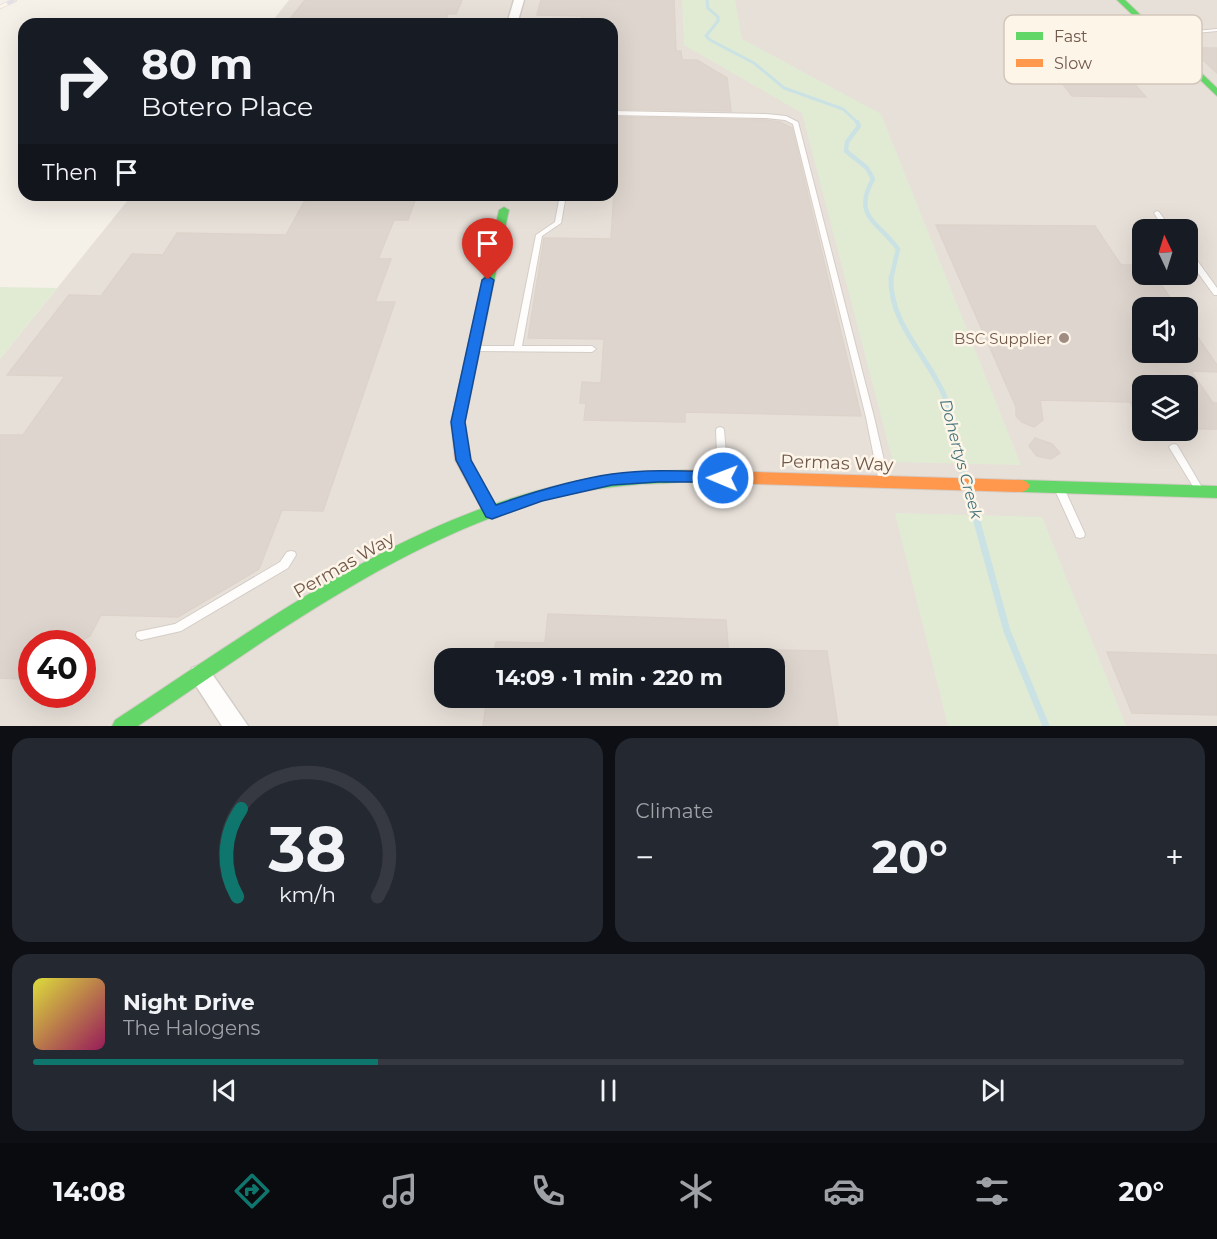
<!DOCTYPE html>
<html lang="en">
<head>
<meta charset="utf-8">
<style>
  :root { --surface:#171b24; --page:#242831; --text:#f1f3f6; --muted:#9ea1a6; --line:#363941; --accent:#0f766e }
  body { margin:0; font-family:Montserrat,sans-serif; background:var(--page); color:var(--text); height:100vh; display:flex; flex-direction:column; font-size:22px; white-space:nowrap }
  * { box-sizing:border-box; margin:0 }
  p { font-size:20px; color:var(--muted) }
  .icon { flex:none; width:33px; height:33px; fill:none; stroke:currentColor; stroke-width:2; stroke-linecap:round; stroke-linejoin:round }
  .map { position:relative; height:726px; overflow:hidden }
  .details { display:flex; flex-direction:column; gap:12px; padding:12px; background:#0d0f14; flex:1 }
  .details>* { flex:none }
  .hud { position:absolute; left:18px; top:18px; width:600px; height:183px; border-radius:18px; box-shadow:0 6px 24px #0002; background:#171b24; color:var(--text); overflow:hidden }
  .needle { width:39px; rotate:356deg }
  .tools { position:absolute; left:1132px; top:219px; display:grid; gap:12px }
  .tools a { display:grid; place-items:center; width:66px; height:66px; border-radius:12px; background:var(--surface); box-shadow:0 6px 24px #0002; font-size:30px }
  .speed { position:absolute; left:18px; top:630px; display:flex; gap:12px; font-size:30px; font-weight:700; text-align:center }
  .speed>* { display:grid; place-content:center; width:78px; height:78px; border-radius:50%; background:var(--surface); box-shadow:0 6px 24px #0002; line-height:1 }
  .speed .limit { border:9px solid #d22; background:#fff; color:#111 }
  .pin { position:absolute; display:grid; place-items:center; width:51px; height:51px; color:#fff; margin:-62px -26px; border-radius:50% 50% 50% 0; rotate:-45deg; box-shadow:0 0 6px #0007 }
  .pin .icon { rotate:45deg }
  .me { position:absolute; width:66px; margin:-33px; rotate:271deg; stroke-linejoin:round; filter:drop-shadow(0 0 4px #0008) }
  .turn { display:flex; align-items:center; gap:21px; height:126px; padding:0 24px; font-size:27px }
  .turn .icon { width:78px; height:78px; stroke-width:2.5 }
  .turn b { display:block; font-size:42px; line-height:51px }
  .then { display:flex; align-items:center; height:57px; padding:0 24px; background:#0003; gap:12px; font-size:22px }
  .big { font-size:45px; font-weight:700; line-height:1.1 }
  .details .card { flex:1; display:flex; flex-direction:column; justify-content:center; gap:9px; min-width:0; padding:0 21px; border-radius:18px; background:var(--page) }
  .details .dial { align-items:center; gap:0 }
  .dial svg { height:156px; overflow:visible; fill:none; stroke:var(--line); stroke-width:7; stroke-linecap:round; text-anchor:middle }
  .dial text { fill:var(--text); stroke:none }
  .song { display:flex; align-items:center; gap:18px }
  .cover { width:72px; height:72px; border-radius:9px; background:linear-gradient(135deg,hsl(60 70% 55%),hsl(330 70% 35%)) }
  .played { height:6px; border-radius:3px; background:linear-gradient(90deg,var(--accent) 30%,var(--line) 30%) }
  .keys { display:flex; justify-content:space-around; direction:ltr }
  .heat { display:flex; justify-content:space-between; align-items:center; font-size:33px; direction:ltr }
  .details .tiles { flex:1; display:grid; gap:12px; grid-template-columns:1fr 1fr }
  .card:last-child { grid-column:span 2 }
  .trip { position:absolute; left:434px; top:648px; width:351px; height:60px; border-radius:18px; background:var(--surface); box-shadow:0 6px 24px #0002; font-weight:700; line-height:60px; text-align:center }
  .tab-bar { display:flex; height:96px; justify-content:space-around; align-items:center; background:#090b0e; color:var(--muted) }
  .tab-bar .icon { width:42px; height:42px }
  .tab-bar .selected { color:var(--accent) }
  .tab-bar b { font-size:27px; color:var(--text) }
  .map>svg:first-child { display:block }
  .industrial { fill:#e7e0d9; fill-rule:evenodd }
  .green { fill:#e1ebd4 }
  .lines { fill:none; stroke-linecap:round; stroke-linejoin:round }
  .stream-far3 { stroke:#cbe2e4; stroke-width:3 }
  .stream-far2 { stroke:#cbe2e4; stroke-width:4.5 }
  .stream-far1 { stroke:#cbe2e4; stroke-width:5 }
  .stream { stroke:#cbe2e4; stroke-width:7 }
  .building { fill:#ded6ce; stroke:#ddd3cb; stroke-width:1.5 }
  .lane-casing { stroke:#d4cdc7; stroke-width:2 }
  .street-casing { stroke:#d4cdc7; stroke-width:3 }
  .fast-casing { stroke:#d4ccc5; stroke-width:2 }
  .slow-casing { stroke:#d4ccc5; stroke-width:2 }
  .lane { fill:#fefdfc; fill-rule:evenodd }
  .street { fill:#fefdfc; fill-rule:evenodd }
  .fast { fill:#63d668; fill-rule:evenodd }
  .slow { fill:#ff974d; fill-rule:evenodd }
  .rail-casing { stroke:#e4e1e4; stroke-width:4.5 }
  .rail { stroke:#fef5e9; stroke-width:3; stroke-dasharray:8; stroke-linecap:butt }
  .route { fill:#1a73e8; stroke:#114b97; stroke-width:1.5 }
  .poi-dot { fill:#9f8d82; stroke:#fef5e9; stroke-width:2 }
  .labels { text-anchor:middle; dominant-baseline:central; stroke-width:5; stroke-linejoin:round; paint-order:stroke }
  .poi-label { font-size:15px; fill:#70584b; stroke:#fef5e9; text-anchor:end }
  .water-label { font-size:16px; font-style:italic; fill:#43737b; stroke:#fef5e9 }
  .near-street-label { font-size:18px; fill:#70584b; stroke:#fef5e9 }
  .key { fill:#fef5e9; stroke:#d3c6ba; stroke-width:1.5 }
  .key-label { font-size:16px; fill:#70584b }
</style>
</head>
<body>
<div class="map">
<svg width="1217" height="726" viewBox="0 0 1217 726">
  <rect width="100%" height="100%" fill="#f5f0e8"/>
  <path class="industrial" d="M289 0H1217V726H0V359L132 195H612V24H270ZM1143 230H1188V274H1143ZM1143 308H1188V352H1143ZM1143 386H1188V430H1143ZM32 644H82V694H32ZM444 658H774V698H444Z"/>
  <path class="green" d="M682 0H735L742 39 881 114 1021 465 893 462 802 113 684 45Z
    M0 287 57 288 0 359Z
    M895 513 1042 517 1126 726H948Z"/>
  <g class="lines">
    <path class="stream-far3" d="M707 0 708 8 718 17V21L706 36 710 40 754 63 784 88 843 109 858 123"/>
    <path class="stream-far2" d="M857 122 859 126 847 142 846 151 867 168 873 179C852 217 878 221 898 249L891 279"/>
    <path class="stream-far1" d="M891 277C889 323 927 355 944 395 955 420 957 449 964 476"/>
    <path class="stream" d="M964 474 965 480
      M968 489 1007 631 1046 726"/>
  </g>
  <path class="building" d="M305 0H462L456 14H448L444 24H286Z
    M541 0H674L676 51H681L682 60H697L727 78 731 111 612 109V24H580L582 16 537 15Z
    M1028 38 1095 39 1146 97 1072 96Z
    M1190 48H1217V73Z
    M612 117 766 120 780 122 792 128 861 416 685 412V422L584 420 586 403H580L582 382 601 383 604 339 528 338 544 238 611 239 614 192H612Z
    M308 195H417L408 220H394L378 259H391L375 302H395L323 511 282 510 259 569 178 617 101 615 90 636 76 644H32V669L26 679 0 678V435H23L65 376 7 375 69 295 101 296 132 254 163 255 177 233 286 235Z
    M936 225 1095 226 1121 265H1143V274H1154L1177 308H1143V352H1188V323L1217 365V372L1191 371 1213 403H1217V429H1188V386H1143V424L1130 402 1040 400 1043 420 1034 427 1022 422 1016 416V407Z
    M1035 438 1052 444 1060 453 1051 459 1037 456 1029 446Z
    M548 614 726 620 729 658H493L496 642 545 643Z
    M774 650 827 651 838 726H483L487 698H774Z
    M1107 652 1217 655V715L1132 713Z"/>
  <g class="lines">
    <g class="lane-casing">
      <path id="lane" d="M1217 29V31L1185 34H1155L1153 33 1155 32H1185Z
        M612 111 766 114 786 116 798 122 874 417 889 482 887 484H881L879 482 866 417 793 124 785 120 766 118 612 115Z
        M560 195H566L561 223 542 236 522 346H592L596 349 592 352 473 351 472 349 473 347 476 346H514L536 235 555 222Z
        M1157 211 1159 212 1172 230H1165L1154 213Z
        M1188 252H1191L1217 288V295H1214L1188 259Z
        M720 427 723 428 724 430 728 477 726 479H720L718 477 716 430 717 428Z
        M1174 444 1177 445 1203 489 1205 491 1203 493H1197L1169 447 1171 445Z
        M1059 485 1062 486 1064 488 1085 534 1084 537 1080 538 1076 537 1075 534 1054 488 1056 486Z
        M291 551 295 552 296 555 288 568 181 631 141 640 137 638 136 635 137 632 175 624 280 562 287 552Z"/>
    </g>
    <g class="street-casing">
      <path id="street" d="M514 0H524L517 24H507Z
        M200 665 208 668 248 726H222L189 675 192 668Z"/>
    </g>
    <g class="fast-casing">
      <path id="fast" d="M1117 0H1125L1217 88V96Z
        M504 207 509 210 489 306 483 310 477 306 499 210Z
        M686 470 691 472 694 476 691 480C676 484 658 483 642 484 608 487 575 491 543 500 394 544 265 641 138 726H112L115 720C253 630 393 525 555 486 598 475 642 472 686 470Z
        M1022 480 1217 486V498L1022 492 1017 490 1014 486 1017 482Z"/>
    </g>
    <g class="slow-casing">
      <path id="slow" d="M483 302 489 306 465 422 471 460 500 513 498 517 492 519 486 517 455 460 451 422 477 306Z
        M686 470 1022 480 1027 482 1030 486 1027 490 1022 492 686 482 681 480 678 476 681 472Z"/>
    </g>
    <use href="#lane" class="lane"/>
    <use href="#street" class="street"/>
    <use href="#fast" class="fast"/>
    <use href="#slow" class="slow"/>
    <g class="rail-casing">
      <path id="rail" d="M0 7 15 0"/>
    </g>
    <use href="#rail" class="rail"/>
  </g>
  <path class="route" d="M488 276 494 280 465 422 471 460 496 505C533 492 572 480 612 474 648 469 686 471 723 472L729 474 731 478 729 482H658L612 485 542 501 492 519 486 517 456 460 451 422 482 280Z"/>
  <circle class="poi-dot" cx="1064" cy="338" r="6"/>
  <g class="labels">
    <g class="poi-label">
      <text x="1052" y="338">BSC Supplier</text>
    </g>
    <g class="water-label">
      <text transform="translate(961 459) rotate(75)">Dohertys Creek</text>
    </g>
    <g class="near-street-label">
      <text transform="translate(837 463) rotate(2)">Permas Way</text>
      <text transform="translate(344 565) rotate(-30)">Permas Way</text>
    </g>
  </g>
  <rect x="1004" y="15" width="198" height="69" rx="9" class="key"/>
  <rect x="1016" y="32" width="27" height="8" fill="#63d668"/>
  <rect x="1016" y="59" width="27" height="8" fill="#ff974d"/>
  <g class="key-label">
    <text x="1054" y="42">Fast</text>
    <text x="1054" y="69">Slow</text>
  </g>
</svg>
<div class="tools">
<a><svg class="needle" viewBox="-14 -14 28 28"><path d="M0-13l5 13h-10z" fill="#e53935"/><path d="M0 13l5-13h-10z" fill="#9ea1a6"/></svg></a>
<a><svg class="icon" aria-label="sound" viewBox="0 0 24 24"><path d="M4 9h4l5-4v14l-5-4H4zM17 9q2 3 0 6"/></svg></a>
<a><svg class="icon" aria-label="layers" viewBox="0 0 24 24"><path d="M12 4l9 5-9 5-9-5zM3 14l9 5 9-5"/></svg></a>
</div>
<div class="speed"><div class="limit">40</div></div>
<div class="pin" style="left:488px;top:280px;background:#d93025"><svg class="icon" aria-label="arrive" viewBox="0 0 24 24"><path d="M6 21V4h12l-3 4 3 4H6"/></svg></div>
<svg class="me" style="left:723px;top:478px" viewBox="-20 -20 40 40"><circle r="17" fill="#1a73e8" stroke="#fff" stroke-width="3"/><path d="M0-11L8 9 0 5-8 9z" fill="#fff"/></svg>
<div class="trip">14:09 · 1 min · 220 m</div>
<div class="hud">
<div class="turn"><svg class="icon" aria-label="right" viewBox="0 0 24 24"><path d="M7 20v-9h11M14 6l5 5-5 5"/></svg><div><b>80 m</b>Botero Place</div></div>
<div class="then">Then<svg class="icon" aria-label="arrive" viewBox="0 0 24 24"><path d="M6 21V4h12l-3 4 3 4H6"/></svg></div>
</div>
</div>
<section class="details">
<div class="tiles">
<div class="card dial"><svg viewBox="0 0 100 80">
<path d="M14 69A42 42 0 1 1 86 69"/>
<path d="M14 69A42 42 0 0 1 16 24" stroke="#0f766e"/>
<text x="50" y="56" font-size="32" font-weight="700">38</text>
<text x="50" y="72" font-size="11">km/h</text>
</svg></div>
<div class="card"><p>Climate</p>
<div class="heat"><a>−</a><b class="big">20°</b><a>+</a></div>
</div>
<div class="card">
<div class="song"><i class="cover"></i><div><b>Night Drive</b><p>The Halogens</p></div></div>
<div class="played"></div>
<div class="keys"><svg class="icon" aria-label="previous" viewBox="0 0 24 24"><path d="M18 5L8 12l10 7zM5 5v14"/></svg><svg class="icon" aria-label="pause" viewBox="0 0 24 24"><path d="M8 5v14M16 5v14"/></svg><svg class="icon" aria-label="next" viewBox="0 0 24 24"><path d="M6 5l10 7-10 7zM19 5v14"/></svg></div>
</div>
</div>
</section>
<nav class="tab-bar">
<b>14:08</b>
<svg class="icon selected" aria-label="directions" viewBox="0 0 24 24"><path d="M12 3l9 9-9 9-9-9zM9 14v-3h6M13 9l2 2-2 2"/></svg>
<svg class="icon" aria-label="music" viewBox="0 0 24 24"><path d="M9 18V5l10-2v13"/><circle cx="6" cy="18" r="3"/><circle cx="16" cy="16" r="3"/></svg>
<svg class="icon" aria-label="phone" viewBox="0 0 24 24"><path d="M5 4h4l2 5-3 2q2 4 5 5l2-3 5 2v4C11 20 4 13 5 4z"/></svg>
<svg class="icon" aria-label="climate" viewBox="0 0 24 24"><path d="M12 3v18M4 7l16 10M4 17L20 7"/></svg>
<svg class="icon" aria-label="car" viewBox="0 0 24 24"><path d="M5 17H2v-5l4-1 3-4h7l3 4 3 1v5h-3M9 17h6M6 11h13"/><circle cx="7" cy="17" r="2"/><circle cx="17" cy="17" r="2"/></svg>
<svg class="icon" aria-label="filters" viewBox="0 0 24 24"><path d="M4 7h16M4 17h16"/><circle cx="9" cy="7" r="2"/><circle cx="15" cy="17" r="2"/></svg>
<b>20°</b>
</nav>
</body>
</html>
